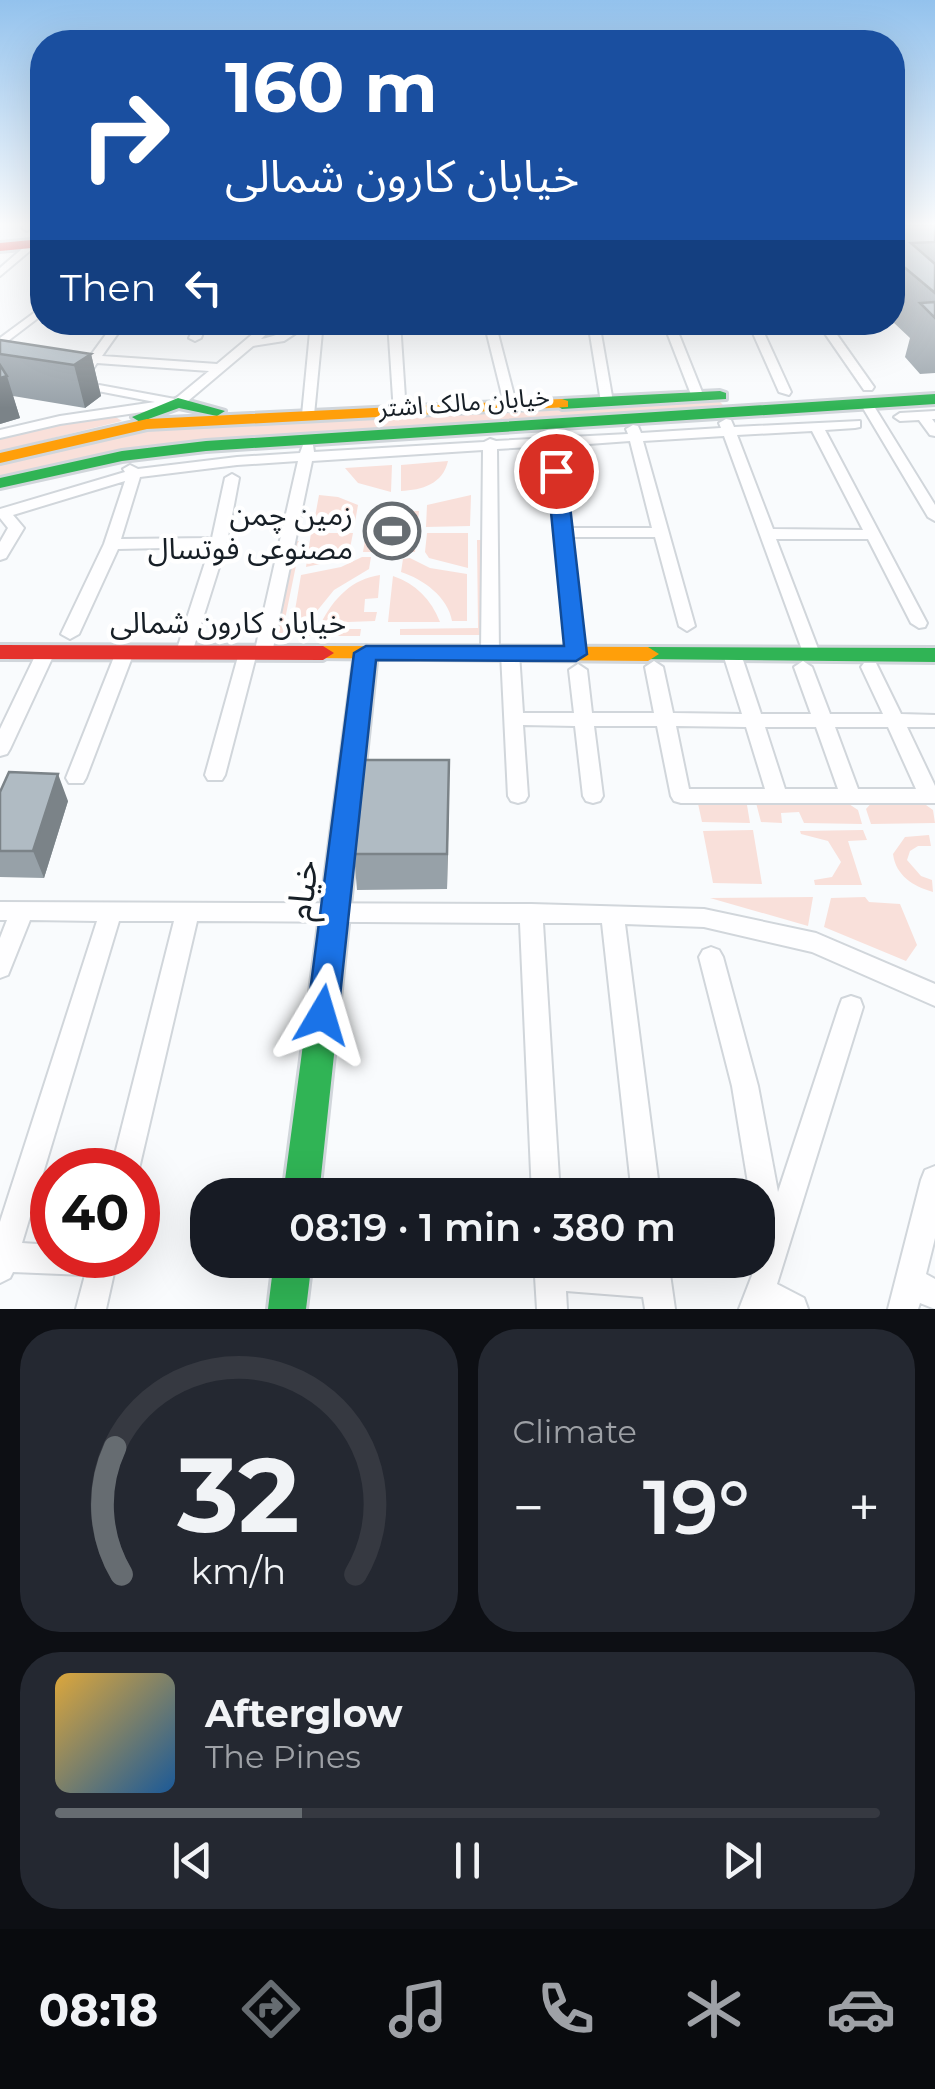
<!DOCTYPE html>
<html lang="en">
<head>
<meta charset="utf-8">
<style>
  :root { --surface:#171b24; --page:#242831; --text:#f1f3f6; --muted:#9ea1a6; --line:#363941; --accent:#666c71 }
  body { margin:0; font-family:Montserrat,"Noto Sans Arabic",sans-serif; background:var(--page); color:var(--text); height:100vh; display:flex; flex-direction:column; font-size:38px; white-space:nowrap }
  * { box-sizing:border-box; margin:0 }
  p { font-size:32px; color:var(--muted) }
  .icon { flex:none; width:55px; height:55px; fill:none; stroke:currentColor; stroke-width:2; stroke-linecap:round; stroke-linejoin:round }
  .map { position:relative; height:1309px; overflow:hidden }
  .drawer { display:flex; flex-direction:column; gap:20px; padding:20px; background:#0d0f14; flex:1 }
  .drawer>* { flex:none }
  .hud { position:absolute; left:30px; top:30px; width:875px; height:305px; border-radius:40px; box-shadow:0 10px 40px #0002; background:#1a4fa0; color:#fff; overflow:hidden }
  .speed { position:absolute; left:30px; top:1148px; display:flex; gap:20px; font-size:50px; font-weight:700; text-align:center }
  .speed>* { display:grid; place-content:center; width:130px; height:130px; border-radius:50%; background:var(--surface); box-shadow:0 10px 40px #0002; line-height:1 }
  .speed .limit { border:15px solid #d22; background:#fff; color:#111 }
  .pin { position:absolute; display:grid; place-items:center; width:85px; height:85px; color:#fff; margin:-42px; border:5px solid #fff; border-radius:50%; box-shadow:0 2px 10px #0007 }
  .me { position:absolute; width:110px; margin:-55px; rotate:7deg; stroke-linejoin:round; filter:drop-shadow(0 0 8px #0008) }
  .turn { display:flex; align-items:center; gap:35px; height:210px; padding:0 30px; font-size:45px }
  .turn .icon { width:130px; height:130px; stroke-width:2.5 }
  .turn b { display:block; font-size:70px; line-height:85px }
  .then { display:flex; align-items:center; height:95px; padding:0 30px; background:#0003; gap:20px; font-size:38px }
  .big { font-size:75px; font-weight:600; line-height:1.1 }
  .drawer .widget { flex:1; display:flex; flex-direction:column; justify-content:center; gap:15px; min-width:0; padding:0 35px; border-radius:40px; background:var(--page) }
  .drawer .dial { align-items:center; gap:0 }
  .dial svg { height:260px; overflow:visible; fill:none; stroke:var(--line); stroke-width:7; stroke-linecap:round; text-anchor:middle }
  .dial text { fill:var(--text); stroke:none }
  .song { display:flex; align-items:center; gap:30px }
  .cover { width:120px; height:120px; border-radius:15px; background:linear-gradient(135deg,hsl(40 70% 55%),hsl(210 70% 35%)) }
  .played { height:10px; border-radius:5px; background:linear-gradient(90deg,var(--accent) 30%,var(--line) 30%) }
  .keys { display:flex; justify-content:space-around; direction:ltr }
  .heat { display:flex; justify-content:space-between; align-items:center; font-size:55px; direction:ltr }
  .drawer .tiles { flex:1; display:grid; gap:20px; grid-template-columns:1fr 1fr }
  .widget:last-child { grid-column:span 2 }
  .trip { position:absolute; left:190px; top:1178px; width:585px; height:100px; border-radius:40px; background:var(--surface); box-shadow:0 10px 40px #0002; font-weight:600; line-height:100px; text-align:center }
  .tab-bar { display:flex; height:160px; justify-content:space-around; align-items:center; background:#090b0e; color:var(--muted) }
  .tab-bar .icon { width:70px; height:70px }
  .tab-bar .on { color:var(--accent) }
  .tab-bar b { font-size:45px; color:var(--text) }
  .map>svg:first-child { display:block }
  .green { fill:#f9e0da }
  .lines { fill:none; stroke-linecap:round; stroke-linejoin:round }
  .street-casing { stroke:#d1d6db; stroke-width:4 }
  .fast-casing { stroke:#d1d6db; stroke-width:6 }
  .slow-casing { stroke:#d1d6db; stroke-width:6 }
  .jam-casing { stroke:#d1d6db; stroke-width:6 }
  .street { fill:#fefeff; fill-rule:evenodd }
  .fast { fill:#30b455; fill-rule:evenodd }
  .slow { fill:#ff9f0a; fill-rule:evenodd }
  .jam { fill:#e5322d; fill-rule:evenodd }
  .wall { fill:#97a1a8 }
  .shaded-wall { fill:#7b8388 }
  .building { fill:#b0bbc3; stroke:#7b8388; stroke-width:2.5 }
  .route { fill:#1a73e8; stroke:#114b97; stroke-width:2.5 }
  .labels { text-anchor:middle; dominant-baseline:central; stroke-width:9; stroke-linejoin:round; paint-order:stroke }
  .far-street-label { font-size:25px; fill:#171f26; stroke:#fff }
  .poi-label { font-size:30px; fill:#171f26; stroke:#fff; text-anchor:end }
  .street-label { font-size:30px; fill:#171f26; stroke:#fff }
  .near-street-label { font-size:35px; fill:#171f26; stroke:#fff }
</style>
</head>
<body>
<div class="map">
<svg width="935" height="1309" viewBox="0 0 935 1309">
  <rect width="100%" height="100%" fill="#f9fbfd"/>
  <path class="green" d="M720 402 724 406 190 441 104 456 0 482V463L143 431Z
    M114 416 122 421 0 451V437L58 423Z
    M448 461C443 484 422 490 401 491V465Z
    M392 465 391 492 358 483 345 468Z
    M319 495 338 497 358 505 354 528H313Z
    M471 495 470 526 426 527 427 505Z
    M370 510 419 511 415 552H363Z
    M311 533H353L348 558 306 567Z
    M427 533H468V568L429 558 425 552Z
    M477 540H486L488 635H400V629L478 628Z
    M293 541H301L283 629H361L360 636H272Z
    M362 557H371L369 569 334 590 308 622H293L301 575 341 567Z
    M410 558 430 568 467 574V621H452C448 597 423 579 401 572L403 559Z
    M380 575 378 598 365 599 364 612H377L375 621 321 623C334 598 352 579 380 575Z
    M393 576C416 584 431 599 440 622H388Z
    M697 799H746L750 823 702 822Z
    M755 799 843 800 858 810 862 824 804 823 799 812 781 813 782 823 761 822Z
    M874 800H919L933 810 935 823 871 824 866 809Z
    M753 830 762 884 713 883 703 831Z
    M863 830 867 840 848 841 862 885H815L814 880 832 877 841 862 828 841 801 834 800 831Z
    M929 835 931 846H918L910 851 907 860 921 876 932 880 933 892C913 886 896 876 893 854L905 837Z
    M813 897 808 926 710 898Z
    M865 897 869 902 900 904 917 945 906 961 824 927 831 898Z"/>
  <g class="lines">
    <g class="street-casing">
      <path id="street" d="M25 225H36L27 231 22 228Z
        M30 242 38 244 0 276V268Z
        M42 307V315L0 347V338Z
        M115 322H126L102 356 217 364 267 322H279L261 339C286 335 291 322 318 322L322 332 314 415 308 419 302 415 310 332 308 325 284 341 253 346 182 406 169 405 163 409 60 424 0 438V430L60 416 155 402 72 386V380L175 399 209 371 97 363 93 369H85L83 366Z
        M196 322H207L201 338 195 341 189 338Z
        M388 322H400L406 413 400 417 394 413Z
        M484 322H495L517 407 516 410 505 407Z
        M588 322H599L613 402 611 405 601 402Z
        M663 322H674L704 397 702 400 692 397Z
        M748 322H759L791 392 789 395 779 392Z
        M817 322H828L874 387 872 390H864Z
        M866 399 872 403 935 505V521L928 517 860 403Z
        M935 411V419H932L935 423V436L930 435 919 420 900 421 894 417 900 413Z
        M726 419 731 420 734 427 860 421V427L855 428 825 430 927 623 925 627 919 628 911 623 868 539H776L820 654 817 658H805L724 436 643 441 695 626 687 631 679 626 655 537H572L585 654 582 658H570L554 533 548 446 497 449 499 654 496 658H484L481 654 483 450 312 461 272 653 263 659 256 656 225 775 222 780H208L205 775 239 653 248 647 255 650 298 461 237 465 140 477 121 539 212 538 225 478 232 474 239 478 227 542 191 656 185 658 176 652 210 547 118 549 79 634 70 639 61 634 104 544 125 481 13 515 24 528 6 558 0 560V542L8 528 0 518V509L125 472 123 469 130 465 138 469 237 457 300 453 303 445H313L314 452 484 442 490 439 496 441 628 434 626 429 633 425 638 426 641 433 721 428 719 423ZM812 431 863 530 773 529 737 435ZM630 441 652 528H571L561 446Z
        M46 646 55 652 10 749 7 754 0 756V729L37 652Z
        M125 646 134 652 86 778 83 783H69L66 778 116 652Z
        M510 647 519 653 523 713H574L569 670 578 664 587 670 592 713H654L645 667 654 661 663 667 673 713 742 714 723 654 732 648 741 654 761 714H811L794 667 803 661 812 667 830 714H883L861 667 864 663H876L901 714 935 715V727H907L935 786V803H681L674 801 671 796 657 726H594L603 796 600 801 593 803 586 801 583 796 575 726 523 725 528 796 525 801 518 803 511 801 508 796 501 653ZM676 726 746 727 765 789H689ZM765 727H816L838 789H785ZM835 727H888L916 789H858Z
        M0 902 531 904 704 909 816 933 935 984V1006L812 952 704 927 625 924 660 1195H632L602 923H543L560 1195H532L520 923 197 921 138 1173V1170H111L174 921H119L22 1243 52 1245V1255H118L106 1309H76L85 1275 13 1272 10 1278 0 1283V1222L97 921 30 920 8 975 0 978V938L7 920H0Z
        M711 947 719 950 723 957 758 1086 778 1192 839 1007 842 999 851 996 860 999 863 1007 777 1284 804 1298 808 1309H739L758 1260V1195H750L732 1086 699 957 703 950Z
        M935 1166V1238L926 1274 935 1279V1309L920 1303 918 1309H888L921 1180 925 1170Z
        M534 1260 639 1267 638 1260H668L675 1309H645L643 1297 566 1291 567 1309H537Z"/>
    </g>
    <g class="fast-casing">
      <path id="fast" d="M720 391 726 393V399L562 409 554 404 562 399Z
        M935 394V404L206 451 122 461 0 488V478L122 451 206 441Z
        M178 398 225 411 217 416 179 408 140 422 132 417Z
        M366 646 377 653 319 1195H283L355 653Z
        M648 647 935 648V662L640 659 637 654Z
        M274 1260H312L306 1309H268Z"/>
    </g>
    <g class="slow-casing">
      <path id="slow" d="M562 399 568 401V407L147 429 0 463V453L147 419Z
        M323 646 648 647 659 654 648 661 315 658 312 653 315 648Z"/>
    </g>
    <g class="jam-casing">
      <path id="jam" d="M42 239V247L0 251V243Z
        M0 645 323 646 334 653 323 660 0 659Z"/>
    </g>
    <use href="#street" class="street"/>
    <use href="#fast" class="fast"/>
    <use href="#slow" class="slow"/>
    <use href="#jam" class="jam"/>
  </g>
  <path class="wall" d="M892 225H935V373L920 374 905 357 910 338 892 321Z
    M0 340 91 354 101 396 85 408 13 396 20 418 0 424Z
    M449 760 447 889 357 890 354 854Z
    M0 792 68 801 44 878 0 877Z"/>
  <path class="shaded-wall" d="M91 354 101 396 85 408 74 365Z
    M7 376 20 418 0 424V378Z
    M449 760V795L447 889V854Z
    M58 774 68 801 44 878 33 851Z"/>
  <path class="building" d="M892 225H935V242L911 243 935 264V293L892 257Z
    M935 302V318L920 303Z
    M0 340 91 354 74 365 0 354Z
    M0 365 7 376 0 378Z
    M364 760H449L447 854H354Z
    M9 772 58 774 33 851H0V792Z"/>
  <linearGradient id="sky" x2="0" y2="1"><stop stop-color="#93c2ed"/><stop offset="0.55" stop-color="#fcfdfe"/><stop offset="1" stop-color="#fcfdfe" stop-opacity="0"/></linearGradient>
  <rect width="935" height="408" fill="url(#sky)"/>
  <path class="route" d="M556 466 566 471 587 654 576 661 376 660 338 1015 334 1025 322 1029 311 1025 307 1015 354 653 366 646H564L547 471Z"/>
  <defs>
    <g id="stadium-ring" transform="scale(2.875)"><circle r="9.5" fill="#fff" stroke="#666c71" stroke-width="1.5"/><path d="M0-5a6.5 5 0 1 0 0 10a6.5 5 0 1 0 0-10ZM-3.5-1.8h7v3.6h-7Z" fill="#666c71"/></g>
  </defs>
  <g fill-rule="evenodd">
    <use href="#stadium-ring" x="392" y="531"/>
  </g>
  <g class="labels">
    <g class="far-street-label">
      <text transform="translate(464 402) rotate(-4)">خیابان مالک اشتر</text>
    </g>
    <g class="poi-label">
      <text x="353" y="514">زمین چمن<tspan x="353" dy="34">مصنوعی فوتسال</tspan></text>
    </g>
    <g class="street-label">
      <text x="228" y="622">خیابان کارون شمالی</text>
    </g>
    <g class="near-street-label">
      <text transform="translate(302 890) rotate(-83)">خیام</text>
    </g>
  </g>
</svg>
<div class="speed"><div class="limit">40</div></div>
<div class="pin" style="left:556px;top:471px;background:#d93025"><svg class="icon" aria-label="arrive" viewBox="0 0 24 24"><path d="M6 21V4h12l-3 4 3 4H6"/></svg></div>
<svg class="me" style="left:322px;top:1015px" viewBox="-20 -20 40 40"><path d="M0-17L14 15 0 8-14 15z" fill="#1a73e8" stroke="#fff" stroke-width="4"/></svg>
<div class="trip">08:19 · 1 min · 380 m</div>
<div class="hud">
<div class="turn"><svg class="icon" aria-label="right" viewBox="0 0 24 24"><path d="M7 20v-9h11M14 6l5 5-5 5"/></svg><div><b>160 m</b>خیابان کارون شمالی</div></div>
<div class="then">Then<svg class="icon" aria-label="left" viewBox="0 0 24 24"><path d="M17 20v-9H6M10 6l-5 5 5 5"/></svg></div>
</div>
</div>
<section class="drawer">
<div class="tiles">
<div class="widget dial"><svg viewBox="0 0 100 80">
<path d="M14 69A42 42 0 1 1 86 69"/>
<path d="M14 69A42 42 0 0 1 12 30" stroke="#666c71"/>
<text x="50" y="56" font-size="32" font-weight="700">32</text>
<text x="50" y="72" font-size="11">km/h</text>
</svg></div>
<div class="widget"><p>Climate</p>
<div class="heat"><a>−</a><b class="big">19°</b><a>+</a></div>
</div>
<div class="widget">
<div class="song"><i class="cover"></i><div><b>Afterglow</b><p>The Pines</p></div></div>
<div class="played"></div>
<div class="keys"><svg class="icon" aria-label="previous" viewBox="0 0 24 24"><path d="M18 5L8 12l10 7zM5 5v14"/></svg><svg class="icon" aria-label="pause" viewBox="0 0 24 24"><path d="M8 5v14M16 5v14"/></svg><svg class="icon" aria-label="next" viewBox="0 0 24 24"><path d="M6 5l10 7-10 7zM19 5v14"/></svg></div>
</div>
</div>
</section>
<nav class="tab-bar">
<b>08:18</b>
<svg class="icon on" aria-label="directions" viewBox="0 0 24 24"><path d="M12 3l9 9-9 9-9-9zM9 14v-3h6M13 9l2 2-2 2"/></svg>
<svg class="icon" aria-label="music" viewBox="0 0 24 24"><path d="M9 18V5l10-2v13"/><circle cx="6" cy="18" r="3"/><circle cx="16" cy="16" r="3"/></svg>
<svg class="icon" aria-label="phone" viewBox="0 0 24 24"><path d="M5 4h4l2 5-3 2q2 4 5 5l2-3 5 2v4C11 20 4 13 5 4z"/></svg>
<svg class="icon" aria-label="climate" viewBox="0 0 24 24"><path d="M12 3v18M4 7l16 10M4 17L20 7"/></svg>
<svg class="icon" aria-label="car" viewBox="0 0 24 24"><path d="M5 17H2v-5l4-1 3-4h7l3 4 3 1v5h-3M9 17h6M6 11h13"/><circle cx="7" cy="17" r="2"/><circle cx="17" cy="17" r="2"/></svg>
</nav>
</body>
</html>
